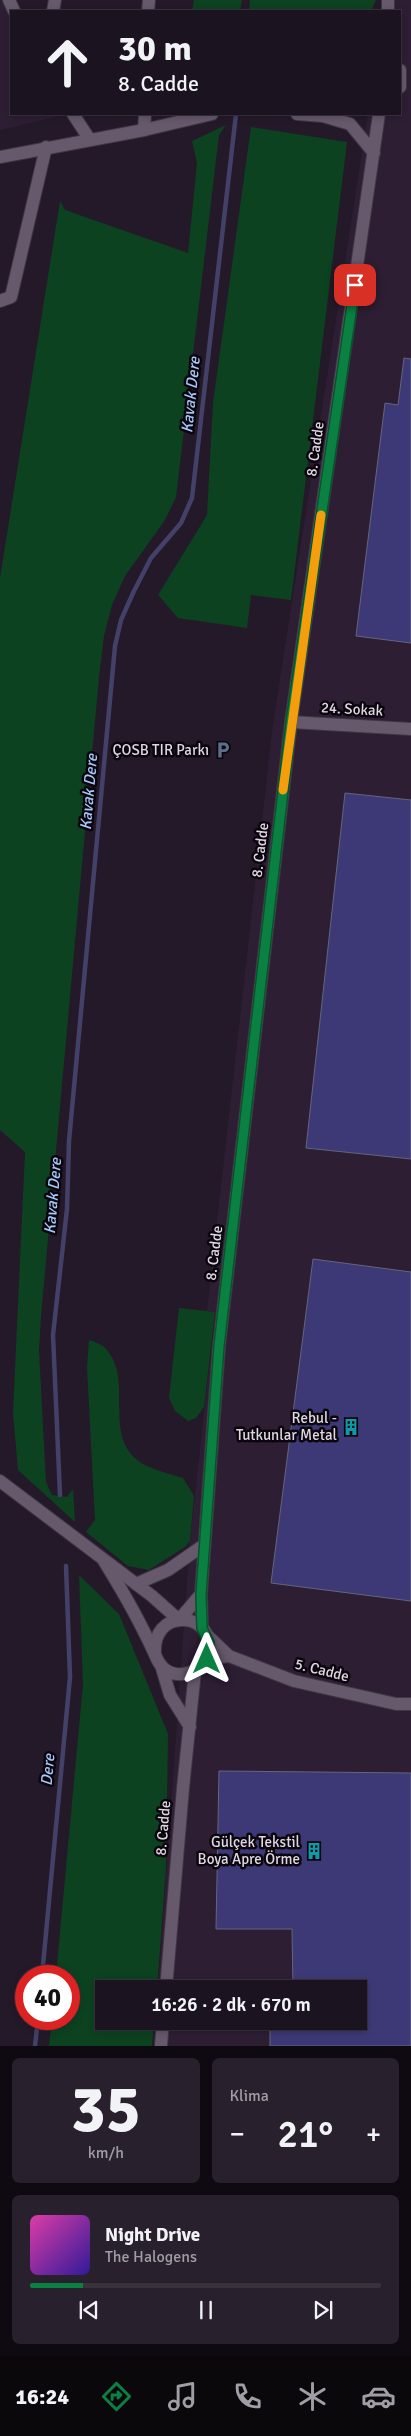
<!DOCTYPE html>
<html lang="tr">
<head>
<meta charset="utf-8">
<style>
  :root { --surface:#1b131f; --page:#28202c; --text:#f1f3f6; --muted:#a09ea4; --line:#39323d; --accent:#0b8043 }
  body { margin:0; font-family:Signika,sans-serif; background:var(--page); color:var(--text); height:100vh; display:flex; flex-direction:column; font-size:19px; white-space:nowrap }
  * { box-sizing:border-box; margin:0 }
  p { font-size:16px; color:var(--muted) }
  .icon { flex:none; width:28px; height:28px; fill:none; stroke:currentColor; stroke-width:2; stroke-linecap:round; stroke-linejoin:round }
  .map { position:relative; height:2046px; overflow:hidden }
  .details { display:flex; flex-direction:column; gap:12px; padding:12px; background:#0f0a11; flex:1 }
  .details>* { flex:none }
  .guide { position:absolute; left:10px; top:10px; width:391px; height:105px; border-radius:0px; box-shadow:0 2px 8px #0003,0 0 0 1px var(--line); background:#1b131f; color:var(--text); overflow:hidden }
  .speed { position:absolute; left:15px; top:1965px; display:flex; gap:10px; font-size:25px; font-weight:700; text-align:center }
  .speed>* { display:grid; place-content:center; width:65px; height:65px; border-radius:50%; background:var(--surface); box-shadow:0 2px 8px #0003,0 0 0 1px var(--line); line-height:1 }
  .speed .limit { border:8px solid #d22; background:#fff; color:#111 }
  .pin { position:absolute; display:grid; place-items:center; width:42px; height:42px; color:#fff; margin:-21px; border-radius:10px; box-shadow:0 2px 8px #0006 }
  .me { position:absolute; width:55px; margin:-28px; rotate:0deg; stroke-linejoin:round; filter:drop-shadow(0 0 4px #0008) }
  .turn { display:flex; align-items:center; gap:18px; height:105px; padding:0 25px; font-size:22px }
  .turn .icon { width:65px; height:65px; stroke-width:2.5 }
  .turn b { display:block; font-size:35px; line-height:42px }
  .big { font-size:38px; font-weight:600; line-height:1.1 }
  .details .card { flex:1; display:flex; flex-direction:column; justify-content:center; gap:8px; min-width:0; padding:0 18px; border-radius:8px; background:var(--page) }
  .details .dial { align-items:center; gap:0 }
  .dial b { font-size:65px; line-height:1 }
  .song { display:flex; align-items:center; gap:15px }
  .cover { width:60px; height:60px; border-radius:8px; background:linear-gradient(135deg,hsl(320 70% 55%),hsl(250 70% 35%)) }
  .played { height:5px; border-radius:2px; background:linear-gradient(90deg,var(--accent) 15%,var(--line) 15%) }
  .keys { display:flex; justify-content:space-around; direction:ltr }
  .heat { display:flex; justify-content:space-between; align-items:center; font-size:28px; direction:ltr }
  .details .tiles { flex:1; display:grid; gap:12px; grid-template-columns:1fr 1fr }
  .card:last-child { grid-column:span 2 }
  .trip { position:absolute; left:95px; top:1980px; width:272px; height:50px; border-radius:0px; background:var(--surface); box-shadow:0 2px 8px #0003,0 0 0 1px var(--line); font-weight:600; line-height:50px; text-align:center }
  .menu { display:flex; height:80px; justify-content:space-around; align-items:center; background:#0b080c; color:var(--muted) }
  .menu .icon { width:35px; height:35px }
  .menu .active { color:var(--accent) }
  .menu b { font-size:22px; color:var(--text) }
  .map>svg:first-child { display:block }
  .built { fill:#2d1e34 }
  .green { fill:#0c4220 }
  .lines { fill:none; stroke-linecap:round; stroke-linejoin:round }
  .stream { stroke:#434168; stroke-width:4.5 }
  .building { fill:#3c3976; stroke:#64667c }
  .minor-casing { stroke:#3f3743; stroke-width:14 }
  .tertiary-casing { stroke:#3f3743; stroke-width:14 }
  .minor { stroke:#66596c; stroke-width:12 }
  .tertiary { stroke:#66596c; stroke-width:12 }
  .route-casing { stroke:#07532c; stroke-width:12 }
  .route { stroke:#0b8043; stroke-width:9 }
  .slow { stroke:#f59e0b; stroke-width:9 }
  .labels { text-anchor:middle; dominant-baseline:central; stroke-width:5; stroke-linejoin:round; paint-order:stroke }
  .street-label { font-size:15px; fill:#dfd7e3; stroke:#0b060d }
  .poi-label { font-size:15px; fill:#dfd7e3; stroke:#0b060d; text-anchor:end }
  .water-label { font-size:16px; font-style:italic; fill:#a7c6f9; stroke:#0b060d }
</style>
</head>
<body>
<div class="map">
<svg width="411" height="2046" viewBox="0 0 411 2046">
  <rect width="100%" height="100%" fill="#241929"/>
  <path class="built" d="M0 0H3L11 15V114L65 115 0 130Z
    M385 0H411V2046H154L155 2021H359V1989H158L190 1541 215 1312 207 1311 273 724 368 114H400V11H383Z"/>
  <path class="green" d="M194 0H242L240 11 192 10Z
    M250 0H376L371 11H249Z
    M226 125 219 135 176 497 165 520 125 576 112 605 104 636 99 677 41 1316 39 1351 46 1482 52 1495 67 1497 73 1489 75 1522 18 1470 13 1413 25 1152 0 1130V578L60 201 65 210 188 253 197 163 192 141Z
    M251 127 347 142 291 600 251 595 247 628 178 618 158 595 207 515 213 403Z
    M179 1308 215 1312 204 1407 196 1418 188 1421 175 1411 169 1398Z
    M89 1340C95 1342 102 1344 106 1349 136 1382 98 1442 147 1466 158 1471 171 1474 183 1478L194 1496 190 1541 185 1547 149 1570 128 1566 86 1532 95 1520 87 1367Z
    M79 1575 119 1614 168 1734 166 1868 157 1989H104V2021H154L152 2046H49L52 2019H69V1976H56L83 1684Z"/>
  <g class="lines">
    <path class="stream" d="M60 1495 53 1335 67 1209 69 1141 115 646 121 620 134 591 151 558 181 523 192 498 236 114
      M42 1976 70 1677 66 1566
      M35 2046 38 2019"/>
  </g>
  <path class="building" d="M404 358 411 359V643L356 636 385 403 398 405Z
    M345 793 411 800V1159L306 1148Z
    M313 1259 411 1272V1601L271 1583Z
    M219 1771 411 1773V2046H270V2021H359V1989H293L292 1929H216Z"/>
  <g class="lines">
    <g class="minor-casing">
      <path id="minor" d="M9 0 14 11
        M53 11 55 0
        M148 11 149 0
        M73 114 90 140
        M144 130 145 114
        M0 301 11 297 46 147
        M291 722 411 729
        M0 1481 152 1596 179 1620"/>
    </g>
    <g class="tertiary-casing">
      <path id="tertiary" d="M388 11V0
        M400 70V87
        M297 114 323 116 350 124 374 153
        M0 157 144 130 212 114
        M104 1561C124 1593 142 1625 157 1659 173 1694 227 1662 204 1630 199 1624 192 1620 184 1620 165 1619 154 1634 155 1652
        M136 1584 168 1570 204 1545
        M201 1594 219 1346 291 722 379 114
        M179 1620 201 1594 202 1628
        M207 1635 229 1656 207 1659
        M229 1656 294 1681 396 1704H411
        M161 1665 170 1695 190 1727
        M166 1989 183 1788 195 1671
        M161 2046 163 2021"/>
    </g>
    <use href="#minor" class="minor"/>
    <use href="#tertiary" class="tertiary"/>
  </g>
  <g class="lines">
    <g class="route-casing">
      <path id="route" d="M207 1659 209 1643 202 1628 201 1594 219 1346 291 722 355 285"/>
    </g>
    <use href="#route" class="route"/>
    <path class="slow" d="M283 790 321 515"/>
  </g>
  <defs>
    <g id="parking-bare" transform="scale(1.35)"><path d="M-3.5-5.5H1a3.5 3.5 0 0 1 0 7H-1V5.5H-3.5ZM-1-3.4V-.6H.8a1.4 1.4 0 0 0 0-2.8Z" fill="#5c6f8a" stroke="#0b060d" stroke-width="2.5" paint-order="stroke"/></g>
    <g id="building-bare" transform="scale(1.35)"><path d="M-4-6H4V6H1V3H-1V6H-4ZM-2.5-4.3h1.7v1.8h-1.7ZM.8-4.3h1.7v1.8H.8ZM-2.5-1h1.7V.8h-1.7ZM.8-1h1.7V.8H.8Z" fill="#0f9aa8" stroke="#0b060d" stroke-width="2.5" paint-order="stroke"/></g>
  </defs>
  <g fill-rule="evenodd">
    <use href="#parking-bare" x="223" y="750"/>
    <use href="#building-bare" x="351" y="1427"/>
    <use href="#building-bare" x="314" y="1851"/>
  </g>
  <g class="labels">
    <g class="street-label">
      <text transform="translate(315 449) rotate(-82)">8. Cadde</text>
      <text transform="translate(352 709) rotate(3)">24. Sokak</text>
      <text transform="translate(260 850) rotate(-83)">8. Cadde</text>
      <text transform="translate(214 1253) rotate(-83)">8. Cadde</text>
      <text transform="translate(322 1670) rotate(14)">5. Cadde</text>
      <text transform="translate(163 1828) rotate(-85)">8. Cadde</text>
    </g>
    <g class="poi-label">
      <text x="209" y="750">ÇOSB TIR Parkı</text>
      <text x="337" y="1418">Rebul -<tspan x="337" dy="17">Tutkunlar Metal</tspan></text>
      <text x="300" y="1842">Gülçek Tekstil<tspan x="300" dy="17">Boya Apre Örme</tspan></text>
    </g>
    <g class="water-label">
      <text transform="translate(191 395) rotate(-84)">Kavak Dere</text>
      <text transform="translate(89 792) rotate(-85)">Kavak Dere</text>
      <text transform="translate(53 1196) rotate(-85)">Kavak Dere</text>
      <text transform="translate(48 1770) rotate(-85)">Dere</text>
    </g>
  </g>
</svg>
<div class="speed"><div class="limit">40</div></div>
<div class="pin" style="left:355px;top:285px;background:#d93025"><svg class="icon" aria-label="arrive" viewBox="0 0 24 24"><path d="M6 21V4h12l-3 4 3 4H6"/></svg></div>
<svg class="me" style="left:207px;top:1659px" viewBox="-20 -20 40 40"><path d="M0-17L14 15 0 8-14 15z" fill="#0b8043" stroke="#fff" stroke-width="4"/></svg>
<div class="trip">16:26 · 2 dk · 670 m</div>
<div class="guide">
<div class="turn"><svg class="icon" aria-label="ahead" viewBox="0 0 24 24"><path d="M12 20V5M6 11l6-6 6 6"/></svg><div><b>30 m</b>8. Cadde</div></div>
</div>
</div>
<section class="details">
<div class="tiles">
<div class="card dial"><b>35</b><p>km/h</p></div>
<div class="card"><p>Klima</p>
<div class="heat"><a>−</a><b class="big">21°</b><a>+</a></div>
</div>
<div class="card">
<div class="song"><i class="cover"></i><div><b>Night Drive</b><p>The Halogens</p></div></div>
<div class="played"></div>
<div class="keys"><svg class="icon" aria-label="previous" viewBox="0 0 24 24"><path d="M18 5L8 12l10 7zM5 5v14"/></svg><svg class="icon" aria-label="pause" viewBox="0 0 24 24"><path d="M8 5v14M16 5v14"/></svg><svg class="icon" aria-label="next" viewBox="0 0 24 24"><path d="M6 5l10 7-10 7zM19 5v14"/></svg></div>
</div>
</div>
</section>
<nav class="menu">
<b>16:24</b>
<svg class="icon active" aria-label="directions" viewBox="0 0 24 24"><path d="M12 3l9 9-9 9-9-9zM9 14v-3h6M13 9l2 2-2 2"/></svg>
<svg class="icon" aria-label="music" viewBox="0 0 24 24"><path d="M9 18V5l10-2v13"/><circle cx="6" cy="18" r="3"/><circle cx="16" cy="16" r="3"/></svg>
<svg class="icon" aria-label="phone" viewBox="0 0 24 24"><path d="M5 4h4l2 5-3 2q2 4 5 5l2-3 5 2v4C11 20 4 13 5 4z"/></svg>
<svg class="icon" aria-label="climate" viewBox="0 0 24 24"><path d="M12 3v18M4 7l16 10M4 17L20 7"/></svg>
<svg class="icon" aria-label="car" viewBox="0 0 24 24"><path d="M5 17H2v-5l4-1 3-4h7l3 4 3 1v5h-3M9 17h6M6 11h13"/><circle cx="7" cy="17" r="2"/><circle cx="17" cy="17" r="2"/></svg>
</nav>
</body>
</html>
